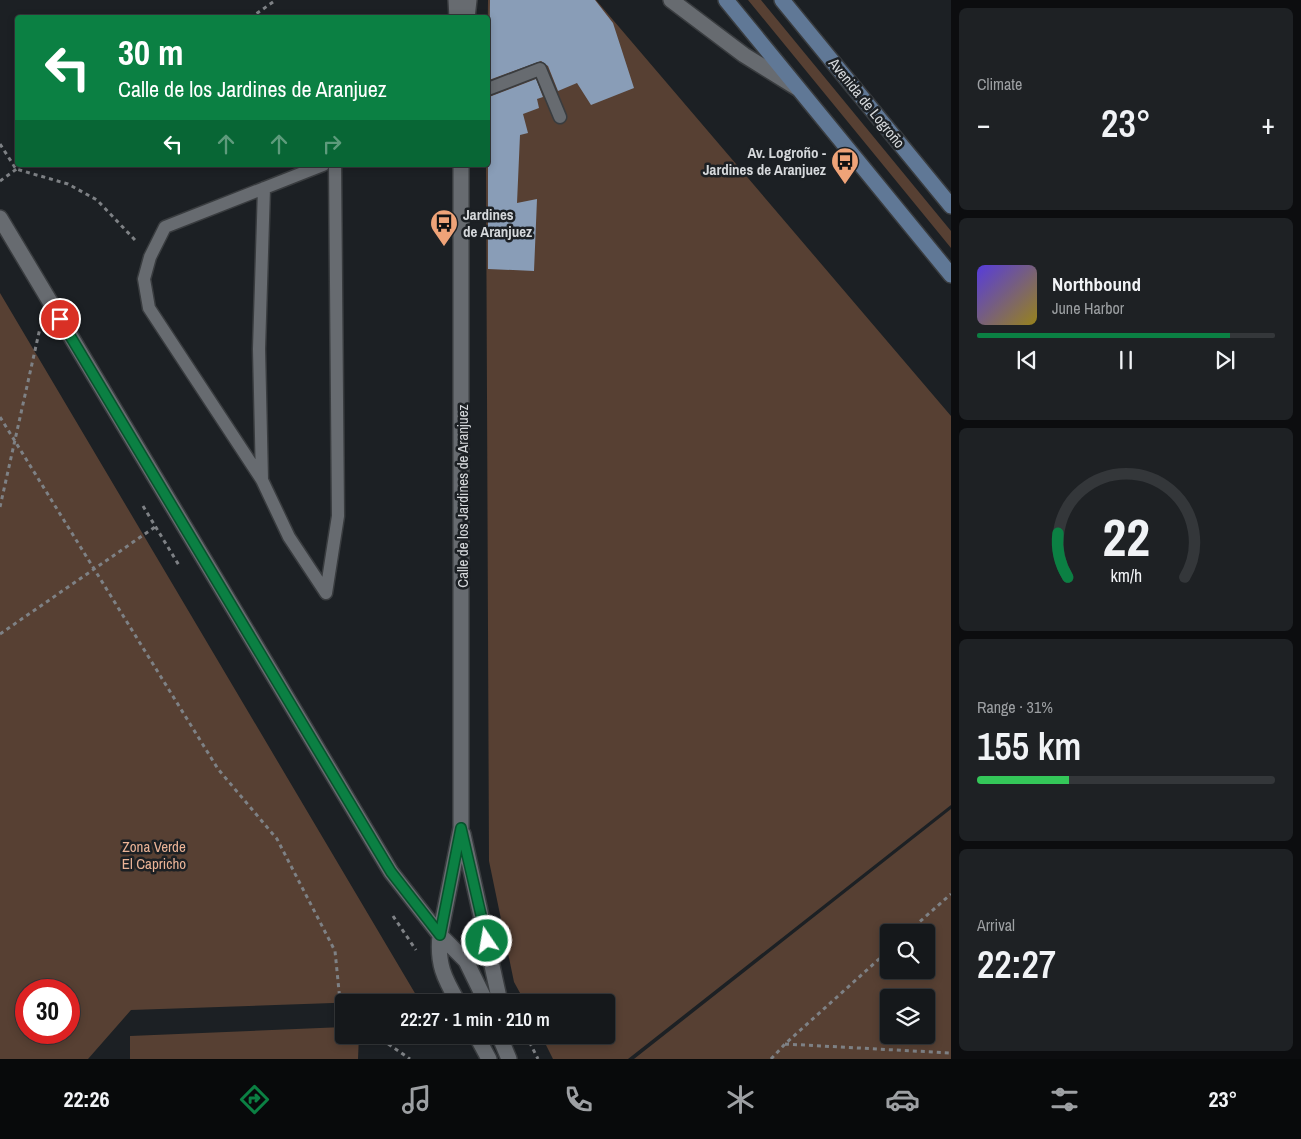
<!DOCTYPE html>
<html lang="en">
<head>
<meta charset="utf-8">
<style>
  :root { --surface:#15181b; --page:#1e2124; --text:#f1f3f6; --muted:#9da0a3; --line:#34373a; --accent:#0b8043 }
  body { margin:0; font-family:"Archivo Narrow",sans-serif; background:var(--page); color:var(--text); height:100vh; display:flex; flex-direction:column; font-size:19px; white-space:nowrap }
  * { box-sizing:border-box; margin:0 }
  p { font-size:16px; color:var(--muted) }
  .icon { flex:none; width:28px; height:28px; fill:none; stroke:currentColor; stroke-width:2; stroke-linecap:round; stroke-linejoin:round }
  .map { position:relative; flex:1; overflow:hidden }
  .side { display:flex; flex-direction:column; gap:8px; padding:8px; background:#0c0d0f; width:350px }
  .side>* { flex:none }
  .guide { position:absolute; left:15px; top:15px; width:475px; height:152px; border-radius:5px; box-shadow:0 2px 8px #0003,0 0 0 1px var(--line); background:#0b8043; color:#fff; overflow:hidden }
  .buttons { position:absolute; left:880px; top:924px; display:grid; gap:10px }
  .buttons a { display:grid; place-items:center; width:55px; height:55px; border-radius:5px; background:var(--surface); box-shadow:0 2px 8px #0003,0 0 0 1px var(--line); font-size:25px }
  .speed { position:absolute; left:15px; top:979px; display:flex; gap:10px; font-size:25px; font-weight:700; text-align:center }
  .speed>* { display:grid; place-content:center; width:65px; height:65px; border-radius:50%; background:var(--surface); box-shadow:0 2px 8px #0003,0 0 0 1px var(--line); line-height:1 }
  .speed .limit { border:8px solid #d22; background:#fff; color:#111 }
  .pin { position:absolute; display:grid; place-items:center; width:42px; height:42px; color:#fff; margin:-21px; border:2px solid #fff; border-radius:50%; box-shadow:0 1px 5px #0007 }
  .me { position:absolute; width:55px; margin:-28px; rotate:348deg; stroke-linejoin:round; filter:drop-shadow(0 0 4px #0008) }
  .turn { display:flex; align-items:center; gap:18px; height:105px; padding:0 20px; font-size:22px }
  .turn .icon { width:65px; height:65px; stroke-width:2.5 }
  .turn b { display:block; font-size:35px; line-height:42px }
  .lanes { display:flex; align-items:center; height:48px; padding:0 20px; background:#0003; justify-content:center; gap:25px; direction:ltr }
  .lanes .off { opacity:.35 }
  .big { font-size:38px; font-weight:600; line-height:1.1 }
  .side .tile { flex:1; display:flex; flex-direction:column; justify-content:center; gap:8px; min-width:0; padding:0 18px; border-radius:8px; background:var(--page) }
  .side .dial { align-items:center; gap:0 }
  .dial svg { height:130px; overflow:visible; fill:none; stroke:var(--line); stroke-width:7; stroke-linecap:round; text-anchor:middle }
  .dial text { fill:var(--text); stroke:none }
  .song { display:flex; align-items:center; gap:15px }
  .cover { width:60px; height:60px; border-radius:8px; background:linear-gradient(135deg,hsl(250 70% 55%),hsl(50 70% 35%)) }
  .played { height:5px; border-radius:2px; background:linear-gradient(90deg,var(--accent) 85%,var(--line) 85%) }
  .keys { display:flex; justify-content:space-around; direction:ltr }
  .heat { display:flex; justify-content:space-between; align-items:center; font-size:28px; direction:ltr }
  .charge { height:8px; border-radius:4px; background:linear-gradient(90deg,#34c759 31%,var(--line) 0) }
  .trip { position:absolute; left:335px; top:994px; width:280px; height:50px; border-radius:5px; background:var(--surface); box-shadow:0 2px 8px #0003,0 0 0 1px var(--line); font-weight:600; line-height:50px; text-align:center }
  .tab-bar { display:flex; height:80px; justify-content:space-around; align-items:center; background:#080a0b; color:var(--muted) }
  .tab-bar .icon { width:35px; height:35px }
  .tab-bar .selected { color:var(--accent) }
  .tab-bar b { font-size:22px; color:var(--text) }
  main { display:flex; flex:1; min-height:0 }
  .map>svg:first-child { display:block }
  .green { fill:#574033; fill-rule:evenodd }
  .building { fill:#899db7 }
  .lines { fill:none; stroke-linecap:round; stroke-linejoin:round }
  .lane-casing { stroke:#393c3f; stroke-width:15 }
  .street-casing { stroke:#393c3f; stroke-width:18 }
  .secondary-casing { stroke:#393c3f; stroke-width:18 }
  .path { stroke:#7e8185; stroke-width:3; stroke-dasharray:4 4; stroke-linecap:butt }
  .lane { stroke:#676b70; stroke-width:12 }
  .street { stroke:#676b70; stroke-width:15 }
  .secondary { stroke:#607896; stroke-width:15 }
  .route-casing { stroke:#07532c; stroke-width:12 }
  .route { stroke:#0b8043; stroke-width:9 }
  .labels { text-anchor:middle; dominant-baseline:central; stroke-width:5; stroke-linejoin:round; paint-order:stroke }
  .street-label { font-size:15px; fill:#d6d9dc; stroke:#1c2024 }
  .poi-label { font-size:15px; font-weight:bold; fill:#d6d9dc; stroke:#1c2024; text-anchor:end }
  .park-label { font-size:15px; fill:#eab396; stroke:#1c2024 }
</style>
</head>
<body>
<main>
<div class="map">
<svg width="951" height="1059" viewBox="0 0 951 1059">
  <rect width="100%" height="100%" fill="#1c2024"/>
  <path class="green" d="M488 0H596L951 416V805L628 1059H553L541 1035H606V1002H525L514 982 489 861 486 165Z
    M748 0H761L951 231V248Z
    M0 293 419 1000 131 1010 88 1059H0ZM26 990H69V1032H26Z
    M951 809V1059H634ZM889 932H926V970H889ZM889 998H926V1035H889Z
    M344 1027V1035H359L358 1059H130V1036Z"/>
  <path class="building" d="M490 0H595L613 23 634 88 591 105 577 83 558 91 548 66 541 61 489 80Z
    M536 79 543 97 537 99 539 108 523 114 528 133 520 135 517 203 537 199 534 271 488 269V102L489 97Z"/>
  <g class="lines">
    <g class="lane-casing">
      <path id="lane" d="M488 89 540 69 560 117
        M323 165 165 227 150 257 144 279 149 308 262 480 289 537 326 593
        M262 480 259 349 264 188
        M326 593 338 516 335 165"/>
    </g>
    <g class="street-casing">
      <path id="street" d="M456 0 457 18
        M671 0 744 55 797 88
        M467 18 469 0
        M0 218 391 872 440 935 466 961 486 1002
        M463 834 500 1002
        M458 1002C444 978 437 964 440 935L461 828V165
        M476 1035 489 1059
        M499 1035 509 1059"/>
    </g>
    <g class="secondary-casing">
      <path id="secondary" d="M726 0 951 275
        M782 0 951 206"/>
    </g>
    <path class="path" d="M250 18 276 0
      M0 144 16 169 68 184 97 200 135 240
      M0 181 22 165
      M0 417 218 769 277 839 335 951 341 1011 344 1013
      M143 506 180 567
      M0 507 40 328
      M0 634 155 527
      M393 916 416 950
      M908 932 951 894
      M375 1035 410 1059
      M526 1035 538 1059
      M785 1044 951 1053
      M771 1059 785 1044 889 950"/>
    <use href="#lane" class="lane"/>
    <use href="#street" class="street"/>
    <use href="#secondary" class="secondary"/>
  </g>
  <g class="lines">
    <g class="route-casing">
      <path id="route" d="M60 319 391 872 440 935 461 828 487 941"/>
    </g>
    <use href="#route" class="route"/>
  </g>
  <defs>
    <g id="bus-pin" transform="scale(1.4375)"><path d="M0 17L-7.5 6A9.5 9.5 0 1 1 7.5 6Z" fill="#efa378" stroke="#1c2024"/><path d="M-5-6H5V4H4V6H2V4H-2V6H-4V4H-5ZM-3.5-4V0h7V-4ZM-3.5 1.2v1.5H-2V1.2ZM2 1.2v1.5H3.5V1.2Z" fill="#111"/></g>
  </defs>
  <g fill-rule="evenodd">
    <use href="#bus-pin" x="845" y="161"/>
    <use href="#bus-pin" x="444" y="223"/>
  </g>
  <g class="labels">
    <g class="street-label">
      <text transform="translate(867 103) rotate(51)">Avenida de Logroño</text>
      <text transform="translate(462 496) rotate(-90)">Calle de los Jardines de Aranjuez</text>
    </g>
    <g class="poi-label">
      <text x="826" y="152">Av. Logroño -<tspan x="826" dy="17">Jardines de Aranjuez</tspan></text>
      <text x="463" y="214" text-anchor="start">Jardines<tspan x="463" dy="17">de Aranjuez</tspan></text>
    </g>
    <g class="park-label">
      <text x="154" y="846">Zona Verde<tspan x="154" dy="17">El Capricho</tspan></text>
    </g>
  </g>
</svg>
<div class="buttons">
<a><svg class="icon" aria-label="search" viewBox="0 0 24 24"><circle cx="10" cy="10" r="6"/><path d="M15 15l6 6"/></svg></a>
<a><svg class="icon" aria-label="layers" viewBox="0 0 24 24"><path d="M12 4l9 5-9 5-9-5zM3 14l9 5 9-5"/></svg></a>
</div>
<div class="speed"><div class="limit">30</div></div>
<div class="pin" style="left:60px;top:319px;background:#d93025"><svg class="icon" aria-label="arrive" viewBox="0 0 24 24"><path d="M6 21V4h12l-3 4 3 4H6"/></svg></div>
<svg class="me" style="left:487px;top:941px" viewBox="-20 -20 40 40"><circle r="17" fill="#0b8043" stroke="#fff" stroke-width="3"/><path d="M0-11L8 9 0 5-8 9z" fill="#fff"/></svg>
<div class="trip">22:27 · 1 min · 210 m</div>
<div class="guide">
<div class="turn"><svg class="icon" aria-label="left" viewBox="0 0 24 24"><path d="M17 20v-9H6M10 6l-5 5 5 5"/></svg><div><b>30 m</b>Calle de los Jardines de Aranjuez</div></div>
<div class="lanes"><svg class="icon" aria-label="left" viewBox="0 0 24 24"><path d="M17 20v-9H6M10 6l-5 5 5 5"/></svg><svg class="icon off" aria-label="ahead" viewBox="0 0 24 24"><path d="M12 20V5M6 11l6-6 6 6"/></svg><svg class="icon off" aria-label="ahead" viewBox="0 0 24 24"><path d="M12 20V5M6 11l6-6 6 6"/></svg><svg class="icon off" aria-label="right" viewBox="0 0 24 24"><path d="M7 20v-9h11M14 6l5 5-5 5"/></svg></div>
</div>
</div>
<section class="side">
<div class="tile"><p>Climate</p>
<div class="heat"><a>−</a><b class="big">23°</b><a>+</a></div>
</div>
<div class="tile">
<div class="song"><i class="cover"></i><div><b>Northbound</b><p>June Harbor</p></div></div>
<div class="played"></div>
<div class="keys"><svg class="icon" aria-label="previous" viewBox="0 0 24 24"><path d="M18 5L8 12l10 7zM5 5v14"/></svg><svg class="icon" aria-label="pause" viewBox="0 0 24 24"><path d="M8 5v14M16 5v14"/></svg><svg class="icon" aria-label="next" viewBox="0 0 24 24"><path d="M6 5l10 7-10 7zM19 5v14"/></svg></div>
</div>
<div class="tile dial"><svg viewBox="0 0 100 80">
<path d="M14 69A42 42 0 1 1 86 69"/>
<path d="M14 69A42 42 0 0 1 8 42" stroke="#0b8043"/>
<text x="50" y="56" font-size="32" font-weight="700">22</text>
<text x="50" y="72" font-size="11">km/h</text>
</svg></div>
<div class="tile"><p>Range · 31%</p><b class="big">155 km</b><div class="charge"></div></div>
<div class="tile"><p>Arrival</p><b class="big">22:27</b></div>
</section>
</main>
<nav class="tab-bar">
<b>22:26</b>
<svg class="icon selected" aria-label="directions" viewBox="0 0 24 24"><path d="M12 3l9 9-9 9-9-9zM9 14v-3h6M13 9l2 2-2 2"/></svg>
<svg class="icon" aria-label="music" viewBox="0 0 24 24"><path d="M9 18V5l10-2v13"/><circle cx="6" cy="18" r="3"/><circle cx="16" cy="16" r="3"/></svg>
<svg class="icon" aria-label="phone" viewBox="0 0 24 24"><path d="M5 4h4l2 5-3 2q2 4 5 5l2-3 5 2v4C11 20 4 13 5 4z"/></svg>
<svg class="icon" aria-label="climate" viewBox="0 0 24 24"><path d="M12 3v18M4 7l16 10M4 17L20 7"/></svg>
<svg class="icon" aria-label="car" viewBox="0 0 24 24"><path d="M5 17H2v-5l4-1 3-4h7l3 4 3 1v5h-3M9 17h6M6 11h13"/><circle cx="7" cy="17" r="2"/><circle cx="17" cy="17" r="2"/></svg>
<svg class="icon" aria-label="filters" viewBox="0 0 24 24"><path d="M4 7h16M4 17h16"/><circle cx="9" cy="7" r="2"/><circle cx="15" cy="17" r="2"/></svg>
<b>23°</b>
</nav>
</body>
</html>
